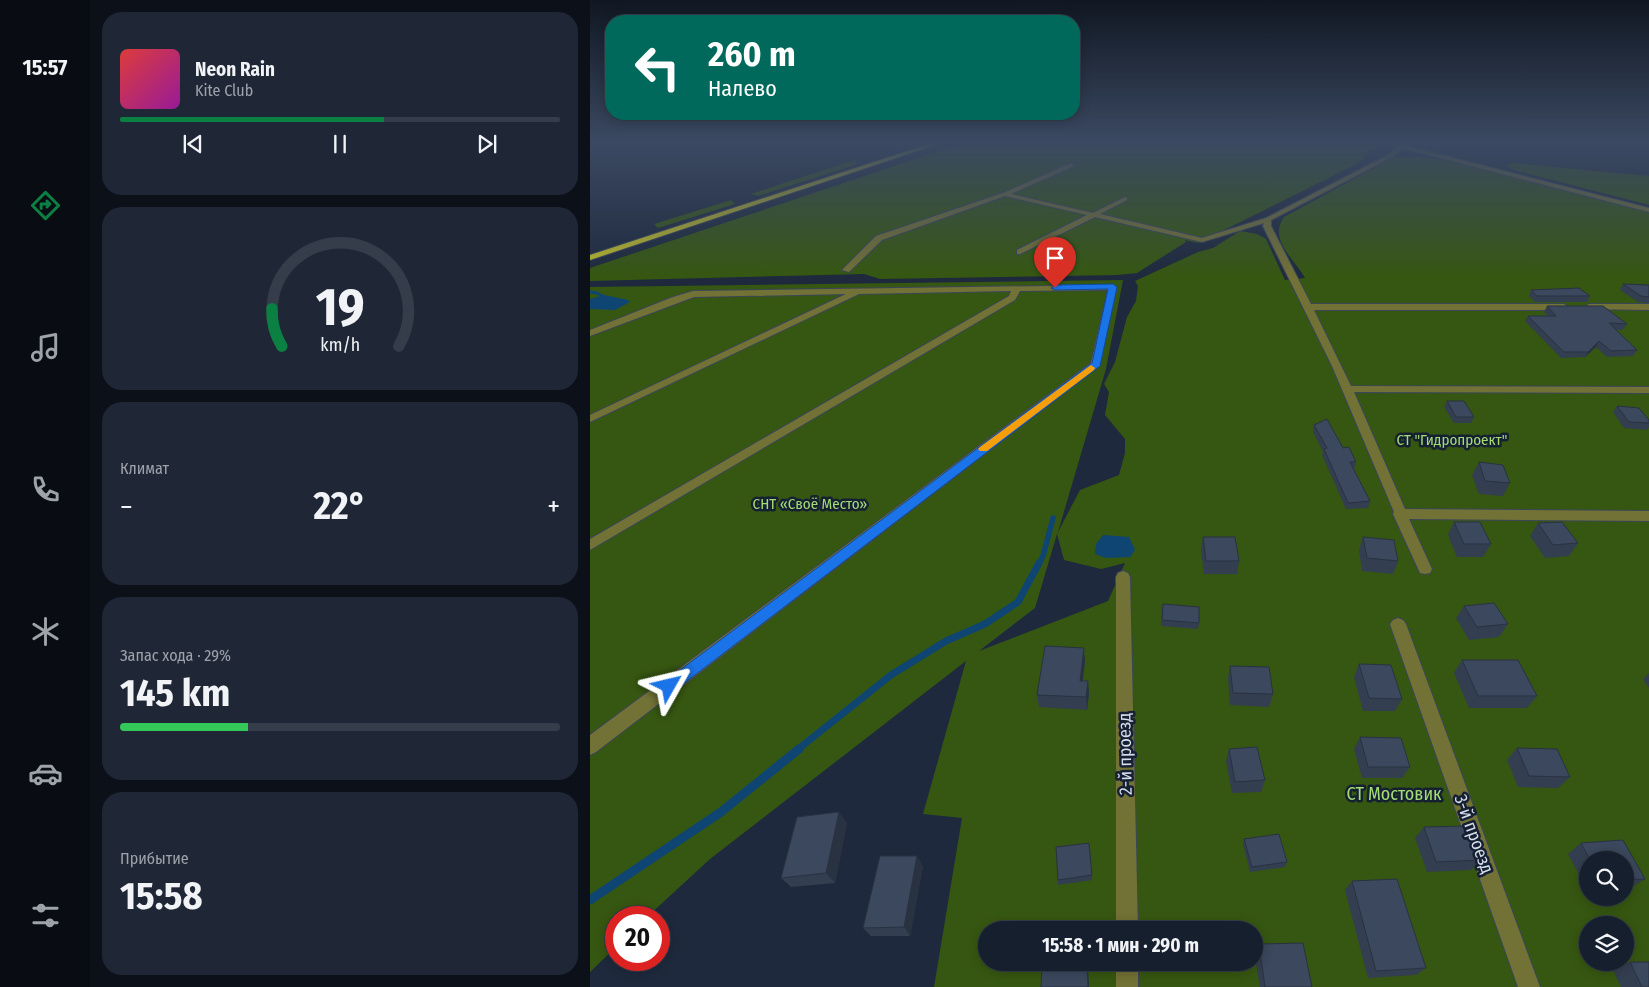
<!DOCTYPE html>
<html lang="ru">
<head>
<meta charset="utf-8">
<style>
  :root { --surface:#161f2e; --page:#1f2736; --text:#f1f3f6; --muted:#9ea2aa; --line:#353d4a; --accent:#0b8043 }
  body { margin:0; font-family:"Fira Sans Condensed",sans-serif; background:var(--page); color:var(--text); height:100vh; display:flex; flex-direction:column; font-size:19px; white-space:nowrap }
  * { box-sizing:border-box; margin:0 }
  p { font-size:16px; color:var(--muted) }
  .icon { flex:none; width:28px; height:28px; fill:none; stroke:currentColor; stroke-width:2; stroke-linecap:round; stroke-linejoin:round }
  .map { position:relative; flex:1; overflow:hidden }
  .details { display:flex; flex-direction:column; gap:12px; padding:12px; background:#0c1119; width:500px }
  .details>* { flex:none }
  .guide { position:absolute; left:15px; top:15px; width:475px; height:105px; border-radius:20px; box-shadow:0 2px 12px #0003,0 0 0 1px var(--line); background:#00695c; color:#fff; overflow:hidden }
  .fabs { position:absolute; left:989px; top:851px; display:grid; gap:10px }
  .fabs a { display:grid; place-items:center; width:55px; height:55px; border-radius:50%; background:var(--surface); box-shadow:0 2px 12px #0003,0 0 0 1px var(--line); font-size:25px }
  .speed { position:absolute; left:15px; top:906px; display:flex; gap:10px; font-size:25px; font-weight:700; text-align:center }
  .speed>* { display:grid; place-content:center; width:65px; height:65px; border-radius:50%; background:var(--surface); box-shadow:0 2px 12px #0003,0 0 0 1px var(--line); line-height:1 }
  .speed .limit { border:8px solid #d22; background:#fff; color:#111 }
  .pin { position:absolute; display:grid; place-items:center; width:42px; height:42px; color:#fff; margin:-51px -21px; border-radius:50% 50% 50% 0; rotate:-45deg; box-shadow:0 0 5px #0007 }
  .pin .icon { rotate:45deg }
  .me { position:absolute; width:55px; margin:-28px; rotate:53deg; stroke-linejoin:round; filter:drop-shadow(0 0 4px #0008) }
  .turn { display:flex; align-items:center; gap:18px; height:105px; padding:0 20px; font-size:22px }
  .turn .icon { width:65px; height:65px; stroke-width:2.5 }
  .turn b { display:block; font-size:35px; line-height:42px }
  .big { font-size:38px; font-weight:700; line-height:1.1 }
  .details .tile { flex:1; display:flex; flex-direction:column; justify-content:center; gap:8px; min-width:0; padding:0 18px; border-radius:20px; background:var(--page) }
  .details .dial { align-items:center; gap:0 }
  .dial svg { height:130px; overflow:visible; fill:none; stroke:var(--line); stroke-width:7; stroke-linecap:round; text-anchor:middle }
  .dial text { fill:var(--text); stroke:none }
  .song { display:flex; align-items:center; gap:15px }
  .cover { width:60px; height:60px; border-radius:8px; background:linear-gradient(135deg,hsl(0 70% 55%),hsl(300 70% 35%)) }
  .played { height:5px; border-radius:2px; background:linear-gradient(90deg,var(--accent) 60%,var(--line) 60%) }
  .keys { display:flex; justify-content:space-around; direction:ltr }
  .heat { display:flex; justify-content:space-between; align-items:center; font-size:28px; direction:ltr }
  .charge { height:8px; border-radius:4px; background:linear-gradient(90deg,#34c759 29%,var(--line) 0) }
  .trip { position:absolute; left:388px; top:921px; width:285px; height:50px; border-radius:25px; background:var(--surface); box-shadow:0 2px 12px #0003,0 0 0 1px var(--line); font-weight:700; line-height:50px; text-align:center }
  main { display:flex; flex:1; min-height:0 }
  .dock { display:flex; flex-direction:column; width:90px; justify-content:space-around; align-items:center; background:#090c12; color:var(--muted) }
  .dock .icon { width:35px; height:35px }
  .dock .active { color:var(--accent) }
  .dock b { font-size:22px; color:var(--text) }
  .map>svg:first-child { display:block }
  .green { fill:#365711; fill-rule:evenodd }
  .water { fill:#0f4573 }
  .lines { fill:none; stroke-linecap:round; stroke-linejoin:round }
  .stream-far3 { stroke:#0f4573; stroke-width:3 }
  .stream-far2 { stroke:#0f4573; stroke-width:5.5 }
  .stream-far1 { stroke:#0f4573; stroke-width:7 }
  .stream { stroke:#0f4573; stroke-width:9 }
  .minor-casing { stroke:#3b4659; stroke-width:2 }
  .major-casing { stroke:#3b4659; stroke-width:2 }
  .minor { fill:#727136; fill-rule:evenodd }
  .major { fill:#bbb82a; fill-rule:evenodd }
  .wall { fill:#333e50 }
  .shaded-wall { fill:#293241 }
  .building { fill:#3b485d; stroke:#293241 }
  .route { fill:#1a73e8; stroke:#114b97 }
  .slow { fill:#f59e0b }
  .labels { text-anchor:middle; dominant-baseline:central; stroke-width:5; stroke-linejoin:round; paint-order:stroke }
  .park-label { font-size:15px; fill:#a4dd73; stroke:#152033 }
  .near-street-label { font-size:18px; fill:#d6ddeb; stroke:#152033 }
  .near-park-label { font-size:18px; fill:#a4dd73; stroke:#152033 }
</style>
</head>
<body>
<main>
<nav class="dock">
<b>15:57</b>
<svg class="icon active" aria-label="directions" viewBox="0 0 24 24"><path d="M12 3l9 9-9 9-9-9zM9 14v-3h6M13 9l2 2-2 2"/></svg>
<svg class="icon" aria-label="music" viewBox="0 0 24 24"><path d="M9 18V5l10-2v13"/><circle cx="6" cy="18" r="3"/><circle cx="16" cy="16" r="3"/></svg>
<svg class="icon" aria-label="phone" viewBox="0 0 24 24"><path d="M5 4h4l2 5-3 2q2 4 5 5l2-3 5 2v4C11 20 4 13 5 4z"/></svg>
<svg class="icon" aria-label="climate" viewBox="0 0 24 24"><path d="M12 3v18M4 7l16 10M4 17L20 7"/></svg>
<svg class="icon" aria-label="car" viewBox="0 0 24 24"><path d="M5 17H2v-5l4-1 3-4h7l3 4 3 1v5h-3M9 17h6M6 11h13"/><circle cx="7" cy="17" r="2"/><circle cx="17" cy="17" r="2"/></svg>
<svg class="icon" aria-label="filters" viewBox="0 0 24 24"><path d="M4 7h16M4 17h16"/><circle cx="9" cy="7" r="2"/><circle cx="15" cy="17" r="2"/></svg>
</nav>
<section class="details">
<div class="tile">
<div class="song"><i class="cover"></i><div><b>Neon Rain</b><p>Kite Club</p></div></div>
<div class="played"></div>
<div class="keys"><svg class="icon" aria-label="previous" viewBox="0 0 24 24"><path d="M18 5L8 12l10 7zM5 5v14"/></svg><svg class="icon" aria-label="pause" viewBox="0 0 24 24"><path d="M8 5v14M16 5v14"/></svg><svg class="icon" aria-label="next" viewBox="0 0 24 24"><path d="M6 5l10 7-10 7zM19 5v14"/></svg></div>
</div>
<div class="tile dial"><svg viewBox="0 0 100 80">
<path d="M14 69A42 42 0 1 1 86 69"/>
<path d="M14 69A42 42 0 0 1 8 46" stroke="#0b8043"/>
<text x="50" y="56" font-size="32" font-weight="700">19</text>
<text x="50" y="72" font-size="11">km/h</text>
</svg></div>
<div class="tile"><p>Климат</p>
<div class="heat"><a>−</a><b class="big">22°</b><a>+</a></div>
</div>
<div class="tile"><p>Запас хода · 29%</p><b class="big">145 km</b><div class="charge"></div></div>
<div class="tile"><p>Прибытие</p><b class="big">15:58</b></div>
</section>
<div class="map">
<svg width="1059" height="987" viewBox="0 0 1059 987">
  <rect width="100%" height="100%" fill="#1e293d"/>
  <path class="green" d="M379 141H792L786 150 779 149 776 156 767 164 608 243 595 240 596 242 547 273 527 275 290 279 274 274 0 281V268Z
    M804 157H829L864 161 1059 211V987H344L372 818 333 814 376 661 120 859 57 917 26 918V947L0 972V287L533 280 516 369 468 532 490 490 529 475 535 453V439L515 415 519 392 514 384 525 362 537 317 546 301 548 286 545 281 608 252 623 248 650 231 667 234 676 239 695 280 715 278C704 258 678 240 694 217ZM467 534 474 560 511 569 535 563 518 601 389 651 445 608ZM998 860H1035V898H998ZM998 925H1035V962H998ZM396 930H664V962H396Z
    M264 160 268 164 168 196 161 194Z
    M924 163 1059 176V205L923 170 916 165Z
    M141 200 145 204 68 228 64 224Z"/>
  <path class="water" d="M14 295 38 300 40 302 25 310 0 309V299Z
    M513 535 539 537 545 550 540 557 516 558 505 554 506 544Z"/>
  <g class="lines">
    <path class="stream-far3" d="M0 292 7 293 18 299"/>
    <path class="stream-far2" d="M449 564 453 556 463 518"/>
    <path class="stream-far1" d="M207 750 301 675 356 641 395 624 428 602 449 563"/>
    <path class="stream" d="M0 900 131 812 209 749"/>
    <g class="minor-casing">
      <path id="minor" d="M800 141H807L813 145 1059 208V212L812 148 804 156 681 220V226L721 304H974L978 307 974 310H724L761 386 1059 387V393L764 392 815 509 1059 511V521L819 519 842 569 840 573 835 574 830 573 803 514 804 512 742 366 673 226 674 223 612 242 505 217 430 254H427V250L497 215 415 196 292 240 259 272 252 270 286 236 413 193 482 163 484 166 421 194 503 213 535 197 537 198V200L510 214 612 238 676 218 800 154 808 146Z
        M523 285 527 287 509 366 6 752 0 755V735L501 363 518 290 430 291 425 300 0 550V539L419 296 421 291 269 294 0 422V415L256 294 104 297 0 336V330L83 297 103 291Z
        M999 304H1059V310L996 309 995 307Z
        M533 571 538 573 540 577 548 930H526V577L528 573Z
        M808 618 813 620 816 624 950 987H928L800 624 803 620Z
        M526 962H548V987H526Z"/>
    </g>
    <g class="major-casing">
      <path id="major" d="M348 141H357L0 260V255Z"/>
    </g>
    <use href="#minor" class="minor"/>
    <use href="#major" class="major"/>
  </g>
  <path class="wall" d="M1033 284 1059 285V303L1048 302 1030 290Z
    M941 290 1000 296 997 302H945L939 296Z
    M957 306 1037 324 1033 330H1025L1047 350 1043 356 1017 357 1006 347 995 357 971 358 935 321 938 316H958L954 312Z
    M857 401 884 417 881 423H864L854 407Z
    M1027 406 1059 420V427L1057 430 1034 428 1023 412Z
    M724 425 753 448 766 462 764 469H763L780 501 778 508 756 509 732 455 733 452 723 432Z
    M889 462 920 483 913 496 889 494 882 475Z
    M864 522 901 544 893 557H867L858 535Z
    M948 523 988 543 979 556 955 558 940 536Z
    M613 537 649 561 647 574H614L611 550Z
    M773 537 808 561 803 574 772 571 769 550Z
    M573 604 609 623 608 629 571 626Z
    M874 606 918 624 909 637 879 640 866 618Z
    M872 660 947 696 937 708H879L864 673Z
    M495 661 493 681 499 693 497 710 449 707 447 695Z
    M769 664 812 699 805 711H773L764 677Z
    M640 666 683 694 679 707 640 705 638 678Z
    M1059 673V688L1053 679Z
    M770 737 820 767 812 778H772L764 749Z
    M927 748 980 777 968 788 928 787 917 760Z
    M639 749 675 780 671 792 642 793 636 761Z
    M257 823 245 883 201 887 191 878Z
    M834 827 891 860 881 870 837 872 825 838Z
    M654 839 697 862 695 867 660 872 653 844Z
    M1033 840 1055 879 1040 888H1035V860H998V891L978 854 991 843Z
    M499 843 502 880 468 885V880Z
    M333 866 320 936H281L273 928Z
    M762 881 836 968 826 975 778 978 755 890Z
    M669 944 722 987H670L664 952Z
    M1040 962 1059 987H1031L1023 970Z"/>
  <path class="shaded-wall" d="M1009 341 1006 347 995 357 998 352Z
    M494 648 495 661 491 693 490 681Z
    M498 681 499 693 497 710 496 697Z
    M249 812 257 823 245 883 236 873Z
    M327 856 333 866 320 936 314 927Z
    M497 962 498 968 499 987H498Z"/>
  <path class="building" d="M1033 284 1059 285V297L1051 296Z
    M989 288 1000 296H947L941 290Z
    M957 306H1013L1037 324 1019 323 1047 350 1021 351 1009 341 998 352H974L938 316H966Z
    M857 401H874L884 417H866Z
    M1027 406 1049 408 1059 420V423L1039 422Z
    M737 419 753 448 759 447 766 462H760L780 501 758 503 734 449 737 448 724 425Z
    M889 462 913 465 920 483 895 481Z
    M864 522H890L901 544H874Z
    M972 522 988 543 963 545 948 523Z
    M613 537H645L649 561H616Z
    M773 537 804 540 808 561 777 558Z
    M904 603 918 624 887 627 874 606Z
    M573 604 609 607V623L572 620Z
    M455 646 494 648 490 681H498L496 697 447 695Z
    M872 660H928L947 696H888Z
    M769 664 801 665 812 699 779 698Z
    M640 666 679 667 683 694 643 693Z
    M770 737 811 738 820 767H778Z
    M667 747 675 780 645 782 639 749Z
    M927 748 967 749 980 777 939 776Z
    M249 812 236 873 191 878 207 817Z
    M877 826 891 860 846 862 834 827Z
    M689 834 697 862 662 867 654 839Z
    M1033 840 1055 879 1035 880V860H1000L991 843Z
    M499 843 502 875 468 880 466 847Z
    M290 856H327L314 927 273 928Z
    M807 879 836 968 786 971 762 881Z
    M713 943 722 987H675L669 944Z
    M479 962H497L498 987H451L452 965Z
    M1040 962H1059V987H1052Z"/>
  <linearGradient id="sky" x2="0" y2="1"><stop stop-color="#101722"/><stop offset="0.51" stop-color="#3b4962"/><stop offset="1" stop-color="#3b4962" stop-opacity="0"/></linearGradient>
  <rect width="1059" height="279" fill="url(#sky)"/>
  <path class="route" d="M523 284 527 287 510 366 84 691 79 693 74 691 72 686 74 682 502 363 518 289 465 290 461 288 465 285Z"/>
  <path class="slow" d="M501 365 505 368 504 370 397 451H390L388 449 390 447Z"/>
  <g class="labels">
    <g class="park-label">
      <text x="862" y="440">СТ "Гидропроект"</text>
      <text x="220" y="504">СНТ «Своё Место»</text>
    </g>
    <g class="near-street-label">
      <text transform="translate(535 754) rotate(-91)">2-й проезд</text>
      <text transform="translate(884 834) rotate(70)">3-й проезд</text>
    </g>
    <g class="near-park-label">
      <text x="804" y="794">СТ Мостовик</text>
    </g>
  </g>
</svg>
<div class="fabs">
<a><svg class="icon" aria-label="search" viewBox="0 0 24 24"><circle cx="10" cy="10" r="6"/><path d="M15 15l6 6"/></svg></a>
<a><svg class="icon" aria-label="layers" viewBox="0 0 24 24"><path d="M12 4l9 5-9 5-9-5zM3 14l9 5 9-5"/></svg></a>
</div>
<div class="speed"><div class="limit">20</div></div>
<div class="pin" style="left:465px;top:288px;background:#d93025"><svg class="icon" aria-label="arrive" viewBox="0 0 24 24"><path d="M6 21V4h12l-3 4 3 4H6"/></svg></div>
<svg class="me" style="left:79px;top:686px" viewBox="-20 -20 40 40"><path d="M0-17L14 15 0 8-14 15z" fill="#1a73e8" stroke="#fff" stroke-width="4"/></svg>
<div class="trip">15:58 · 1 мин · 290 m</div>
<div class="guide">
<div class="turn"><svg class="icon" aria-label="left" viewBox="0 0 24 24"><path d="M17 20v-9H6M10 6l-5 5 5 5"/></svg><div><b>260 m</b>Налево</div></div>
</div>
</div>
</main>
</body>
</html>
